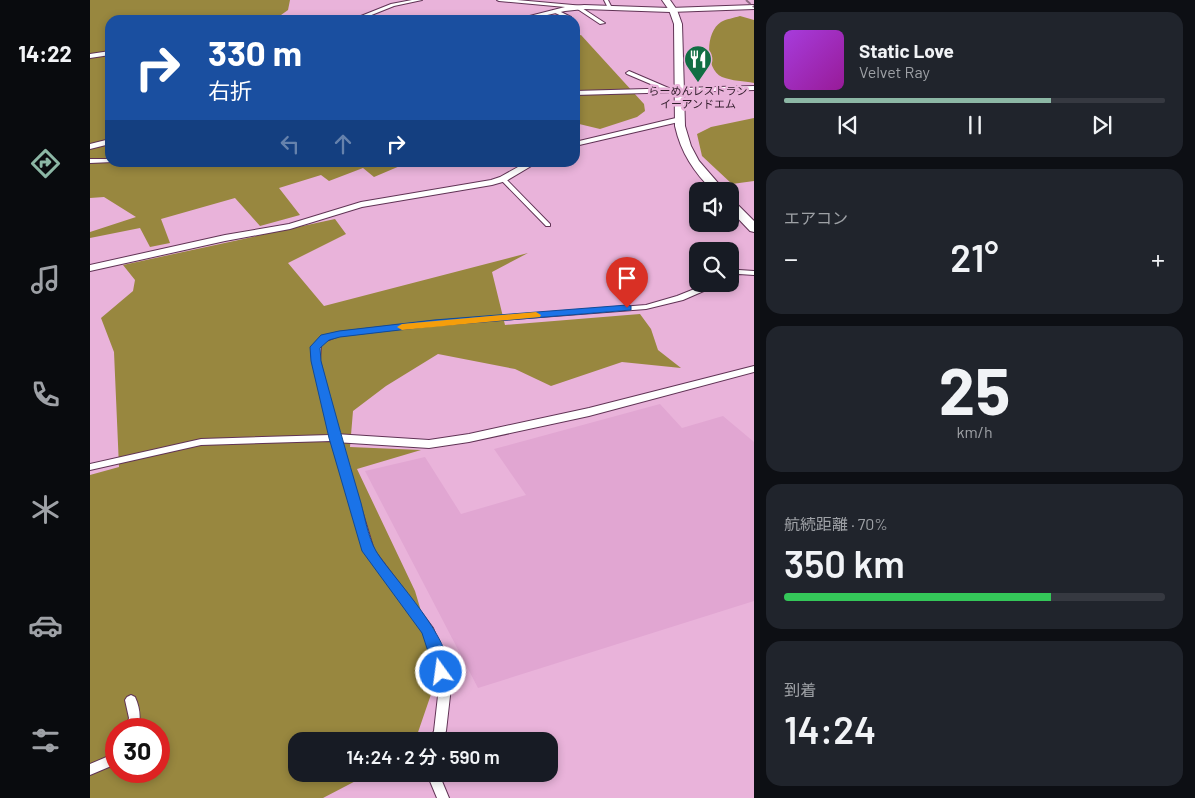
<!DOCTYPE html>
<html lang="ja">
<head>
<meta charset="utf-8">
<style>
  :root { --surface:#171b24; --page:#20242c; --text:#f1f3f6; --muted:#9ea1a6; --line:#363941; --accent:#8cb7a5 }
  body { margin:0; font-family:Barlow,"Noto Sans JP",sans-serif; background:var(--page); color:var(--text); height:100vh; display:flex; flex-direction:column; font-size:19px; white-space:nowrap }
  * { box-sizing:border-box; margin:0 }
  p { font-size:16px; color:var(--muted) }
  .icon { flex:none; width:28px; height:28px; fill:none; stroke:currentColor; stroke-width:2; stroke-linecap:round; stroke-linejoin:round }
  .map { position:relative; flex:1; overflow:hidden }
  .side { display:flex; flex-direction:column; gap:12px; padding:12px; background:#0d0f14; width:441px }
  .side>* { flex:none }
  .hud { position:absolute; left:15px; top:15px; width:475px; height:152px; border-radius:15px; box-shadow:0 2px 8px #0003; background:#1a4fa0; color:#fff; overflow:hidden }
  .buttons { position:absolute; left:599px; top:182px; display:grid; gap:10px }
  .buttons a { display:grid; place-items:center; width:50px; height:50px; border-radius:10px; background:var(--surface); box-shadow:0 2px 8px #0003; font-size:25px }
  .speed { position:absolute; left:15px; top:718px; display:flex; gap:10px; font-size:25px; font-weight:700; text-align:center }
  .speed>* { display:grid; place-content:center; width:65px; height:65px; border-radius:50%; background:var(--surface); box-shadow:0 2px 8px #0003; line-height:1 }
  .speed .limit { border:8px solid #d22; background:#fff; color:#111 }
  .pin { position:absolute; display:grid; place-items:center; width:42px; height:42px; color:#fff; margin:-51px -21px; border-radius:50% 50% 50% 0; rotate:-45deg; box-shadow:0 0 5px #0007 }
  .pin .icon { rotate:45deg }
  .me { position:absolute; width:55px; margin:-28px; rotate:346deg; stroke-linejoin:round; filter:drop-shadow(0 0 4px #0008) }
  .turn { display:flex; align-items:center; gap:18px; height:105px; padding:0 20px; font-size:22px }
  .turn .icon { width:65px; height:65px; stroke-width:2.5 }
  .turn b { display:block; font-size:35px; line-height:42px }
  .lanes { display:flex; align-items:center; height:48px; padding:0 20px; background:#0003; justify-content:center; gap:25px; direction:ltr }
  .lanes .off { opacity:.35 }
  .big { font-size:38px; font-weight:600; line-height:1.1 }
  .side .tile { flex:1; display:flex; flex-direction:column; justify-content:center; gap:8px; min-width:0; padding:0 18px; border-radius:15px; background:var(--page) }
  .side .dial { align-items:center; gap:0 }
  .dial b { font-size:65px; line-height:1 }
  .song { display:flex; align-items:center; gap:15px }
  .cover { width:60px; height:60px; border-radius:8px; background:linear-gradient(135deg,hsl(280 70% 55%),hsl(300 70% 35%)) }
  .played { height:5px; border-radius:2px; background:linear-gradient(90deg,var(--accent) 70%,var(--line) 70%) }
  .keys { display:flex; justify-content:space-around; direction:ltr }
  .heat { display:flex; justify-content:space-between; align-items:center; font-size:28px; direction:ltr }
  .charge { height:8px; border-radius:4px; background:linear-gradient(90deg,#34c759 70%,var(--line) 0) }
  .trip { position:absolute; left:198px; top:732px; width:270px; height:50px; border-radius:15px; background:var(--surface); box-shadow:0 2px 8px #0003; font-weight:600; line-height:50px; text-align:center }
  main { display:flex; flex:1; min-height:0 }
  .tab-bar { display:flex; flex-direction:column; width:90px; justify-content:space-around; align-items:center; background:#090b0e; color:var(--muted) }
  .tab-bar .icon { width:35px; height:35px }
  .tab-bar .active { color:var(--accent) }
  .tab-bar b { font-size:22px; color:var(--text) }
  .map>svg:first-child { display:block }
  .built { fill:#e1a6d2 }
  .forest { fill:#98873f; fill-rule:evenodd }
  .lines { fill:none; stroke-linecap:round; stroke-linejoin:round }
  .street-casing { stroke:#603355; stroke-width:2 }
  .secondary-casing { stroke:#603355; stroke-width:2 }
  .highway-casing { stroke:#603355; stroke-width:2 }
  .street { fill:#fff; fill-rule:evenodd }
  .secondary { fill:#fff; fill-rule:evenodd }
  .highway { fill:#fff; fill-rule:evenodd }
  .rail { stroke:#8e6983; stroke-width:2; stroke-dasharray:6 3; stroke-linecap:butt }
  .route { fill:#1a73e8; stroke:#114b97 }
  .slow { fill:#f59e0b }
  .labels { text-anchor:middle; dominant-baseline:central; stroke-width:5; stroke-linejoin:round; paint-order:stroke }
  .far-poi-label { font-size:11px; fill:#2f1b29; stroke:#e9b3da }
</style>
</head>
<body>
<main>
<nav class="tab-bar">
<b>14:22</b>
<svg class="icon active" aria-label="directions" viewBox="0 0 24 24"><path d="M12 3l9 9-9 9-9-9zM9 14v-3h6M13 9l2 2-2 2"/></svg>
<svg class="icon" aria-label="music" viewBox="0 0 24 24"><path d="M9 18V5l10-2v13"/><circle cx="6" cy="18" r="3"/><circle cx="16" cy="16" r="3"/></svg>
<svg class="icon" aria-label="phone" viewBox="0 0 24 24"><path d="M5 4h4l2 5-3 2q2 4 5 5l2-3 5 2v4C11 20 4 13 5 4z"/></svg>
<svg class="icon" aria-label="climate" viewBox="0 0 24 24"><path d="M12 3v18M4 7l16 10M4 17L20 7"/></svg>
<svg class="icon" aria-label="car" viewBox="0 0 24 24"><path d="M5 17H2v-5l4-1 3-4h7l3 4 3 1v5h-3M9 17h6M6 11h13"/><circle cx="7" cy="17" r="2"/><circle cx="17" cy="17" r="2"/></svg>
<svg class="icon" aria-label="filters" viewBox="0 0 24 24"><path d="M4 7h16M4 17h16"/><circle cx="9" cy="7" r="2"/><circle cx="15" cy="17" r="2"/></svg>
</nav>
<div class="map">
<svg width="664" height="798" viewBox="0 0 664 798">
  <rect width="100%" height="100%" fill="#e9b3da"/>
  <path class="built" d="M570 404 592 428 633 416 664 442V601L388 688 275 471 335 457 371 514 436 495 404 449Z"/>
  <path class="forest" d="M0 0H200L198 10 184 20H20V162L317 163 284 177 273 168 239 181 231 175 189 188 210 215 170 226 145 198 71 219 80 243 60 247 50 228 0 238V232L46 217 14 197 0 198Z
    M650 16 664 20V83C654 81 642 81 632 77 615 69 615 32 631 22 636 19 644 18 650 16Z
    M491 35 554 104 555 111 547 117 510 129 485 123V36Z
    M664 118V181L642 184 612 156 607 134 621 127Z
    M245 219 256 234 198 263 234 306 438 253 402 272 415 325 550 314 561 329 568 350 591 368 532 362 461 386 425 369 348 354 296 386 263 411 260 447 331 450 267 469 325 591 349 671 325 741H206V774H279L233 798H0V475L29 467 24 352 11 318 43 291 45 280 33 265ZM26 729H69V771H26Z"/>
  <g class="lines">
    <g class="street-casing">
      <path id="street" d="M322 0H332L304 6 269 20H261L301 4Z
        M407 0H427L494 6H496V8H492L515 23 510 24 486 8 409 1Z
        M514 0H518L522 8H518Z
        M463 10H467L481 17 476 18 463 12Z
        M20 51V55L0 58V54Z
        M539 71 581 89 582 90 577 91 537 74 536 73Z
        M413 177 415 178 460 224V226H456L411 180V178Z
        M649 270 664 271V275L649 274 640 276V272Z
        M617 284H626L616 290 593 300 556 309 344 325 249 336 236 341 231 345 230 361 250 438 284 550 343 628 355 659 361 687 356 731 351 741H339L344 731 349 687 343 659 334 633 274 551 241 441 111 445 0 470V464L111 439 240 435 221 354C223 338 235 335 249 332L344 321 556 305 587 296Z
        M41 695 45 697C50 708 51 717 48 729H36L39 718 35 700 37 697Z
        M26 753V764L0 775V764Z
        M337 774H349L359 798H347Z"/>
    </g>
    <g class="secondary-casing">
      <path id="secondary" d="M494 5 580 8 664 5V9L580 12 494 9 475 11 435 20H424L475 7Z
        M664 86V90L485 95V91Z
        M590 117H593V121L485 146V142Z
        M20 139V144L0 149V144Z
        M0 159H20V162H23L0 163Z
        M437 162H448L416 181 402 185 272 207 200 229 135 241 0 271V265L135 235 199 224 271 202 401 180 410 177Z
        M664 366V372L499 416 379 442 339 448 245 442 239 438 245 434 339 440 379 434 499 408Z"/>
    </g>
    <g class="highway-casing">
      <path id="highway" d="M572 0H580L587 10 592 24 595 126 601 146 609 161 635 191H623C604 172 591 153 585 126L584 24 579 10Z
        M640 199 644 201 664 221V232L660 231 640 210Z"/>
    </g>
    <use href="#street" class="street"/>
    <use href="#secondary" class="secondary"/>
    <use href="#highway" class="highway"/>
    <path class="rail" d="M656 0 664 7"/>
  </g>
  <path class="route" d="M537 305 541 306V310L344 326 250 337 239 340 230 348 231 361C244 409 257 456 271 503 275 518 278 537 286 551 300 575 371 647 356 676L351 678 346 676 332 633 272 551 239 438 221 361 220 347 231 335 249 331 344 320Z"/>
  <path class="slow" d="M446 312 451 315 450 317 312 330 307 327 312 324Z"/>
  <defs>
    <g id="restaurant-pin" transform="scale(1.4375)"><path d="M0 17L-7.5 6A9.5 9.5 0 1 1 7.5 6Z" fill="#116e43" stroke="#e9b3da"/><path d="M-5-6h1v4h1v-4h1v4h1v-4h1v5L-1.5 .5V6h-2V.5L-5-1ZM5-6V6H3V1.5H1.5Q1.5-4 5-6Z" fill="#fff"/></g>
  </defs>
  <g fill-rule="evenodd">
    <use href="#restaurant-pin" x="608" y="59"/>
  </g>
  <g class="labels">
    <g class="far-poi-label">
      <text x="608" y="90">らーめんレストラン<tspan x="608" dy="13">イーアンドエム</tspan></text>
    </g>
  </g>
</svg>
<div class="buttons">
<a><svg class="icon" aria-label="sound" viewBox="0 0 24 24"><path d="M4 9h4l5-4v14l-5-4H4zM17 9q2 3 0 6"/></svg></a>
<a><svg class="icon" aria-label="search" viewBox="0 0 24 24"><circle cx="10" cy="10" r="6"/><path d="M15 15l6 6"/></svg></a>
</div>
<div class="speed"><div class="limit">30</div></div>
<div class="pin" style="left:537px;top:308px;background:#d93025"><svg class="icon" aria-label="arrive" viewBox="0 0 24 24"><path d="M6 21V4h12l-3 4 3 4H6"/></svg></div>
<svg class="me" style="left:351px;top:672px" viewBox="-20 -20 40 40"><circle r="17" fill="#1a73e8" stroke="#fff" stroke-width="3"/><path d="M0-11L8 9 0 5-8 9z" fill="#fff"/></svg>
<div class="trip">14:24 · 2 分 · 590 m</div>
<div class="hud">
<div class="turn"><svg class="icon" aria-label="right" viewBox="0 0 24 24"><path d="M7 20v-9h11M14 6l5 5-5 5"/></svg><div><b>330 m</b>右折</div></div>
<div class="lanes"><svg class="icon off" aria-label="left" viewBox="0 0 24 24"><path d="M17 20v-9H6M10 6l-5 5 5 5"/></svg><svg class="icon off" aria-label="ahead" viewBox="0 0 24 24"><path d="M12 20V5M6 11l6-6 6 6"/></svg><svg class="icon" aria-label="right" viewBox="0 0 24 24"><path d="M7 20v-9h11M14 6l5 5-5 5"/></svg></div>
</div>
</div>
<section class="side">
<div class="tile">
<div class="song"><i class="cover"></i><div><b>Static Love</b><p>Velvet Ray</p></div></div>
<div class="played"></div>
<div class="keys"><svg class="icon" aria-label="previous" viewBox="0 0 24 24"><path d="M18 5L8 12l10 7zM5 5v14"/></svg><svg class="icon" aria-label="pause" viewBox="0 0 24 24"><path d="M8 5v14M16 5v14"/></svg><svg class="icon" aria-label="next" viewBox="0 0 24 24"><path d="M6 5l10 7-10 7zM19 5v14"/></svg></div>
</div>
<div class="tile"><p>エアコン</p>
<div class="heat"><a>−</a><b class="big">21°</b><a>+</a></div>
</div>
<div class="tile dial"><b>25</b><p>km/h</p></div>
<div class="tile"><p>航続距離 · 70%</p><b class="big">350 km</b><div class="charge"></div></div>
<div class="tile"><p>到着</p><b class="big">14:24</b></div>
</section>
</main>
</body>
</html>
